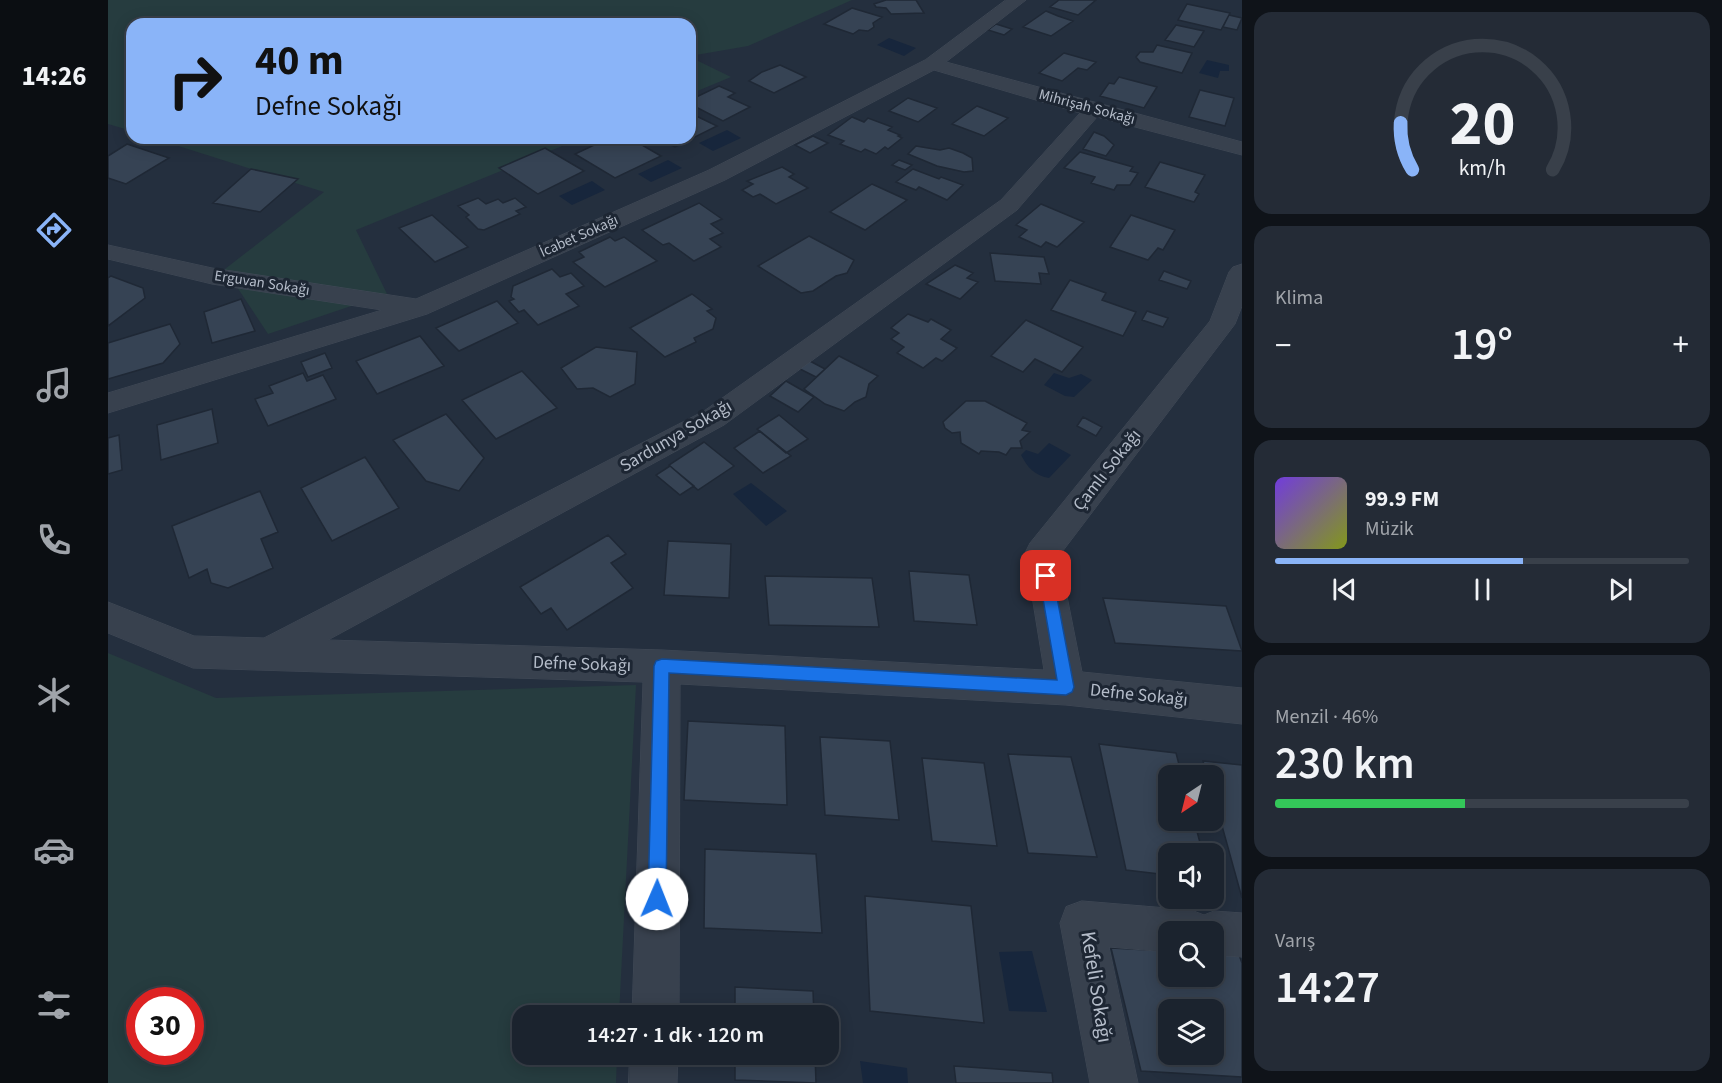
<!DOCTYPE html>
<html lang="tr">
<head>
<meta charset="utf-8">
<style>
  :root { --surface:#1b232e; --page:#242b36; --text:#f1f3f6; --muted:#a0a4aa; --line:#39404a; --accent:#8ab4f8 }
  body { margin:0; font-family:"Source Sans 3",sans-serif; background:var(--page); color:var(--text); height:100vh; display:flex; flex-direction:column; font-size:22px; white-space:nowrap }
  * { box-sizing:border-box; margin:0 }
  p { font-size:20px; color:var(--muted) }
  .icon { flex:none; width:33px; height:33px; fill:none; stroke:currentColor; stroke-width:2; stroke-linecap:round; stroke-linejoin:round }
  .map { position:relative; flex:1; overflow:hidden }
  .drawer { display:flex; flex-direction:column; gap:12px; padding:12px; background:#0f1319; width:480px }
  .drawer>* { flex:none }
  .banner { position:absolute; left:18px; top:18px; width:570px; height:126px; border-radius:18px; box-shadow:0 3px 15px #0003,0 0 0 2px var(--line); background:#8ab4f8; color:#111; overflow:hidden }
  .needle { width:39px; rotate:215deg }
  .buttons { position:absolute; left:1050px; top:765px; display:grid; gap:12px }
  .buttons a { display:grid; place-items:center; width:66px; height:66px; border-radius:12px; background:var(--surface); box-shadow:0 3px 15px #0003,0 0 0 2px var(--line); font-size:30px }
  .speed { position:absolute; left:18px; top:987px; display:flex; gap:12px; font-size:30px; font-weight:700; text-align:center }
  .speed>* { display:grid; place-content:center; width:78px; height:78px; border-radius:50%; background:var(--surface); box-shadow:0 3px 15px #0003,0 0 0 2px var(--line); line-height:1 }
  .speed .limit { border:9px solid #d22; background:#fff; color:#111 }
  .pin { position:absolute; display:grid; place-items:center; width:51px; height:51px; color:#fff; margin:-26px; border-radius:12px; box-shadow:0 3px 9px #0006 }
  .me { position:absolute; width:66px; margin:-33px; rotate:1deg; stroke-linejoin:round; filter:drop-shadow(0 0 4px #0008) }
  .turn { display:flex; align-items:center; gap:21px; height:126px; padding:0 30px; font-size:27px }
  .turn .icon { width:78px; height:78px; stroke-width:2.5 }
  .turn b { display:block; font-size:42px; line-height:51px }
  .big { font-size:45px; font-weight:600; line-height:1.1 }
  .drawer .widget { flex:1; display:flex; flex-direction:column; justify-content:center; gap:9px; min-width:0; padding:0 21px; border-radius:18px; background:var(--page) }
  .drawer .dial { align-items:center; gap:0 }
  .dial svg { height:156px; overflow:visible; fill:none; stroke:var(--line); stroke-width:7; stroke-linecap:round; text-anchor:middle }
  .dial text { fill:var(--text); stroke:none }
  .song { display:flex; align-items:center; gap:18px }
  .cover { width:72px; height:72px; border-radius:9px; background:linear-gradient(135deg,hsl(260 70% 55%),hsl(70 70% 35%)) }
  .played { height:6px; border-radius:3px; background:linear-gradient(90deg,var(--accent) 60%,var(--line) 60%) }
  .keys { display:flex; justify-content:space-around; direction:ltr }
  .heat { display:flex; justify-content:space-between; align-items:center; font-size:33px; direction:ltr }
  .charge { height:9px; border-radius:4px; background:linear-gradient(90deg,#34c759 46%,var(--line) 0) }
  .trip { position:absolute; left:404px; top:1005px; width:327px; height:60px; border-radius:18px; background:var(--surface); box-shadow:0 3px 15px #0003,0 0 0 2px var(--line); font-weight:600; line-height:60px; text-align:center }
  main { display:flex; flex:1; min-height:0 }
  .dock { display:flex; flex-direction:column; width:108px; justify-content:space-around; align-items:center; background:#0b0e12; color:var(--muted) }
  .dock .icon { width:42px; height:42px }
  .dock .on { color:var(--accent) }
  .dock b { font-size:27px; color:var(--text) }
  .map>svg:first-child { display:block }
  .green { fill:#263c3f; fill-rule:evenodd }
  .water { fill:#17263c }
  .building { fill:#364354; stroke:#1f2835; stroke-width:1.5; fill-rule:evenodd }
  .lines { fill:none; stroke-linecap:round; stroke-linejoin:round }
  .minor-casing { stroke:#414a57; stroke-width:1 }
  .minor { fill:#38414e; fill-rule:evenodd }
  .route { fill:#1a73e8; stroke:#114b97; stroke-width:1.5 }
  .labels { text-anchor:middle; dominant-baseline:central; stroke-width:6; stroke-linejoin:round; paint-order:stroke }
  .far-street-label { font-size:15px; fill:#b4bcc9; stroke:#1d2633 }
  .street-label { font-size:18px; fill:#b4bcc9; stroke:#1d2633 }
  .near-street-label { font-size:21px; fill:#b4bcc9; stroke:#1d2633 }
</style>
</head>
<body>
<main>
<nav class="dock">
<b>14:26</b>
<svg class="icon on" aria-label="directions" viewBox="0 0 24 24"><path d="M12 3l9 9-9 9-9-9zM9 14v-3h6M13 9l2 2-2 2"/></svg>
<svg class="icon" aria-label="music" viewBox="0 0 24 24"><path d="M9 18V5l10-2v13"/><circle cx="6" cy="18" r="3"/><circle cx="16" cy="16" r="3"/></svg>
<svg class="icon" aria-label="phone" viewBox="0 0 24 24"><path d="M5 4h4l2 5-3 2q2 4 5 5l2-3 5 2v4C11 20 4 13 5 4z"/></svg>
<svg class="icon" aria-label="climate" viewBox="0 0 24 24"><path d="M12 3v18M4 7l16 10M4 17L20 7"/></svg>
<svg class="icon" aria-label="car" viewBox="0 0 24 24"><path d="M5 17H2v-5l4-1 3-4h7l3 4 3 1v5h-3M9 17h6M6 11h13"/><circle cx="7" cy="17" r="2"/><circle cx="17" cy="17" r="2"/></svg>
<svg class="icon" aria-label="filters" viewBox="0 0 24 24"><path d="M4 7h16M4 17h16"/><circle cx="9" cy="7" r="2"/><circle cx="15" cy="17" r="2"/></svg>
</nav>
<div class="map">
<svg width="1134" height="1083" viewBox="0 0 1134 1083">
  <rect width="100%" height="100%" fill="#242f3e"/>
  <path class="green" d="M0 0H744L640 46 582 56V24H24V131L0 124Z
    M582 57 623 77 582 94Z
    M45 138H474L248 230 279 294 160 334 117 269 216 192Z
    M0 653 108 698 528 685 511 1015 414 1016V1054L509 1055 508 1083H0ZM32 1000H82V1052H32Z"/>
  <path class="water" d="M781 38 808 48 796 56 769 45Z
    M1099 60 1121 65V71H1112L1110 78 1091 73Z
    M619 130 633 138 605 151 591 143Z
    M560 160 574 168 543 182 530 174Z
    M484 181 497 190 464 205 451 196Z
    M946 373 961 378 973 374 984 380 966 397 957 396 936 385Z
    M941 443 963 455 941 478C926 475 920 468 913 455L918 450 930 454Z
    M643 483 679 511 658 526 625 494Z
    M924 951 939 1012 901 1011 891 952Z
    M752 1061 799 1068 800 1083H755Z"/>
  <path class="building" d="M778 0H808L816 13 783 14 778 8 768 7 766 4Z
    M951 0H988L970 15 942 7Z
    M1079 4 1122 13 1113 30 1070 20Z
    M744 8 774 17 765 23 766 27 760 31 751 30 745 34 716 24Z
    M938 11 950 16 965 21 943 36 915 27Z
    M1121 15 1134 18 1129 30 1115 27Z
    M888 24 904 29 896 35 880 30Z
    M1068 25 1096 31 1086 47 1057 40Z
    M1049 45 1084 53 1074 73 1032 62 1028 57 1032 52H1045Z
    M956 53 988 62 979 70 970 68 954 81 931 73Z
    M672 65 698 77 666 93 641 81 654 72Z
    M1011 77 1049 87 1036 108 992 96 1001 83 1006 84Z
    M611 86 627 93 620 97 642 107 615 121 582 104V100Z
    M1092 90 1126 98 1117 126 1081 117Z
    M800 98 829 108 810 122 781 111Z
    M869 106 900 118 876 136 844 124Z
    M582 113 609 126 567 147 550 138H582Z
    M744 117 756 122 760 118 784 127 780 130 792 135 790 136 794 138 780 149 777 147 768 154 757 149 753 152 732 144 736 141 720 135Z
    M986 132 996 136 1006 145 998 156 975 149Z
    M705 136 720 143 702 153 687 145Z
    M501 138H522L553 156 507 178 467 154Z
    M19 144 61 158 18 184 0 178V156Z
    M808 146 832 150 841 148 855 153 864 158 865 171 856 172 829 166 800 154Z
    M437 148 476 171 430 194 391 168Z
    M972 152 1025 167 1022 171 1030 173 1022 185H1009L1006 190 983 183 987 177 956 168Z
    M791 160 804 165 797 170 784 165Z
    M1052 162 1097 175 1087 192 1091 194 1086 202 1037 187Z
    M674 167 686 174 681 177 700 188 668 204 652 194 645 197 634 190 645 184 639 181Z
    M143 169 190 179 152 212 105 203Z
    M805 169 831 179 833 177 855 185 839 200 811 187 808 190 788 182Z
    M764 184 799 200 757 230 722 212Z
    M370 198 378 204 390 199 395 203 407 198 418 207 408 211 412 214 376 230 370 229 358 217 361 215 350 206Z
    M591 203 614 219 603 224 615 233 602 239 613 247 586 261 561 243 555 245 534 230Z
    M933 204 976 222 949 247 938 242 933 247 911 237 919 230 908 225Z
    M324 215 360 247 327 262 291 228Z
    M1023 215 1067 230 1055 250 1050 248 1040 260 1002 247Z
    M701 236 746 260 739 273 728 276 705 291 693 293 650 266Z
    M502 237 507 241 516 237 549 261 497 287 465 262 476 257 471 252Z
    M882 253 936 257 941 274 931 273 933 284 887 281Z
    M847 265 865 273 859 278 870 282 852 299 818 284Z
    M444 269 452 277 463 273 476 286 458 294 471 306 430 325 416 310 411 312 401 301 406 299 403 297 405 286Z
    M1056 271 1083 281 1079 289 1051 280Z
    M3 276 35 288 37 298 0 326V278Z
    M962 280 998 293 994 300 1028 312 1015 336 943 310Z
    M584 294 604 309 599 311 608 318 605 329 586 338 588 342 557 357 522 328Z
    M133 299 147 331 104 343 96 312Z
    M389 301 410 323 351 351 328 328Z
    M1039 311 1060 318 1055 327 1034 320Z
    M800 314 820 322 823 319 843 330 833 339 849 348 834 361 828 358 815 368 789 353 796 347 783 339 791 333 783 328Z
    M918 320 975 347 954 372 927 359 915 372 883 356Z
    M62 324 72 344 55 363 0 379V343Z
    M312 336 336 366 269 394 248 361Z
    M488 347 529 352 527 384 502 397 485 388 469 389 453 368Z
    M217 353 224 368 200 377 193 362Z
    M731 356 770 376 761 384 758 397 747 402 736 411 717 404 696 389Z
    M700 360 717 369 708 377 690 368Z
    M414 371 449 408 388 439 354 400Z
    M195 373 199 381 215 375 228 399 160 426 147 399 165 393 161 386Z
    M678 381 706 397 690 412 662 396Z
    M858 401H877L919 423 914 430 922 432 912 441 914 448H903L898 455 891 452 873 451 871 454 853 443 852 432 844 433 837 428 835 422Z
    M104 409 110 443 53 460 49 425Z
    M338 414 376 458 351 491 318 481 285 440Z
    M671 415 700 439 678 453 649 429Z
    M975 417 994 427 988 436 969 426Z
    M652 431 683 456 655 473 626 448Z
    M11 435 14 470 0 474V438Z
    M596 442 626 466 590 490 561 465Z
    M257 457 291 508 224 541 193 488Z
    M562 466 586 486 572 495 548 475Z
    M152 491 170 532 153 539 165 568 120 588 103 583 99 569 81 578 64 526Z
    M500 535 518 554 503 563 525 588 459 630 443 608 433 614 412 587Z
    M560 541 623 544 621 598 556 595Z
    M801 571 861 575 869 625 806 621Z
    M657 576 764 578 771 627 661 625Z
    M995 598 1118 606 1134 651 1007 643Z
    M580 721 677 726 679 805 576 800Z
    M712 737 782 741 791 820 717 815Z
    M991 744 1068 753 1074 776H1060V820H1086L1095 854H1060V875L1018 870Z
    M900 754 963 757 989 857 920 853Z
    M814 758 876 763 889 846 824 841Z
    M1095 761 1134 765V898L1106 797V776H1099Z
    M597 849 708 854 714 933 596 928Z
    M757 896 863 906 876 1023 762 1011Z
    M1003 948 1060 951V976H1106V953L1131 955 1134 963V1077L1033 1071ZM1060 1010H1106V1054H1060Z
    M627 987 705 991 706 1016H627Z
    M627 1054H707L708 1083 627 1080Z
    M846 1066 944 1073 945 1083H848Z"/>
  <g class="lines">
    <g class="minor-casing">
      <path id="minor" d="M898 0H918L838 62 1134 142V155L989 117 909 210 616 425 220 640 554 650 936 670 917 553 922 543 1102 321 1121 272 1125 267 1134 264V306L1127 324 951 556 974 672 1134 688V724L958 705 572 684 571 1016H524L535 682 85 668 0 633V602L86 636 156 638 596 411 893 200 972 113 826 70 617 180 319 314 0 413V393L274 310 104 284 0 259V245L104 268 308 299 601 170 817 60Z
        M974 901 1083 910 1096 915 1106 911 1134 913V957L1106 955V932H1060V952L1001 947 1030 1083H982L952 923 958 907Z
        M522 1054H570L569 1083H521Z"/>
    </g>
    <use href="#minor" class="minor"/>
  </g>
  <path class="route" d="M938 570 943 571 945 576 966 687 964 692 958 695 561 673 558 899 555 905 549 908 543 905 540 899 546 666 548 661 554 659 949 680 931 576 933 571Z"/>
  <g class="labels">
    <g class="far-street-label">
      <text transform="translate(979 107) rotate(15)">Mihrişah Sokağı</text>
      <text transform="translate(471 236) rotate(-24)">İcabet Sokağı</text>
      <text transform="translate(154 283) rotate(9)">Erguvan Sokağı</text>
    </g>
    <g class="street-label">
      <text transform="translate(568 436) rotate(-30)">Sardunya Sokağı</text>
      <text transform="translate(999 470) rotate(-52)">Çamlı Sokağı</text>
      <text transform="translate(474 664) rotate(2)">Defne Sokağı</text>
      <text transform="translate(1031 695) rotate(6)">Defne Sokağı</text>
    </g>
    <g class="near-street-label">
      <text transform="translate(989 987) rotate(81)">Kefeli Sokağı</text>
    </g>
  </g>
</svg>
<div class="buttons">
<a><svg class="needle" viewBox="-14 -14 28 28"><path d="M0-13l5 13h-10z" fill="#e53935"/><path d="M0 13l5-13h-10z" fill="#a0a4aa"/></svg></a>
<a><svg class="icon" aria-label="sound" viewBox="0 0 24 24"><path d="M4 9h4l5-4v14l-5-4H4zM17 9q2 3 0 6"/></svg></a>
<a><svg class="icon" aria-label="search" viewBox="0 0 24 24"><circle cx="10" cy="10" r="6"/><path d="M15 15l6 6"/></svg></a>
<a><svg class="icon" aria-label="layers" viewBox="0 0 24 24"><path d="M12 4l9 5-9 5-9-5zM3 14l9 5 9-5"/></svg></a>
</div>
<div class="speed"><div class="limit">30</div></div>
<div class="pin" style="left:938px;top:576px;background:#d93025"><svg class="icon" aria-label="arrive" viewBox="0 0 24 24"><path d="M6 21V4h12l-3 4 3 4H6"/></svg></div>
<svg class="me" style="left:549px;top:899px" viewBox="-20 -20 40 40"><circle r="19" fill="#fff"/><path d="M0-13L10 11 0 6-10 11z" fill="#1a73e8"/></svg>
<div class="trip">14:27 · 1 dk · 120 m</div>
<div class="banner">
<div class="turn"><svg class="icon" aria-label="right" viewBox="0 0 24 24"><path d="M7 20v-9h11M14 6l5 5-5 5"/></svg><div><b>40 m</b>Defne Sokağı</div></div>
</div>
</div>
<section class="drawer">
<div class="widget dial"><svg viewBox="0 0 100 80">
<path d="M14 69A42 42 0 1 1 86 69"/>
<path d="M14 69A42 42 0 0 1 8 45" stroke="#8ab4f8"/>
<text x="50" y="56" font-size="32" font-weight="700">20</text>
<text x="50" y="72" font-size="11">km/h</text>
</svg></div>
<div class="widget"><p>Klima</p>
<div class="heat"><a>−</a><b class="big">19°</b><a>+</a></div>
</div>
<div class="widget">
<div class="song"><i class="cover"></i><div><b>99.9 FM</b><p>Müzik</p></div></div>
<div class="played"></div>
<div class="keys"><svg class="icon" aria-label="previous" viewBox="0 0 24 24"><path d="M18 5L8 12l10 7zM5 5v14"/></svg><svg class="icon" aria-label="pause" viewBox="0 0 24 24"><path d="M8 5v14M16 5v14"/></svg><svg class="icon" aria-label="next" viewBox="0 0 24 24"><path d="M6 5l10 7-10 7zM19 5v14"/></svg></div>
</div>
<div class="widget"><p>Menzil · 46%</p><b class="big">230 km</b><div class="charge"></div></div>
<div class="widget"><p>Varış</p><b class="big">14:27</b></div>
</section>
</main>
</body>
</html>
